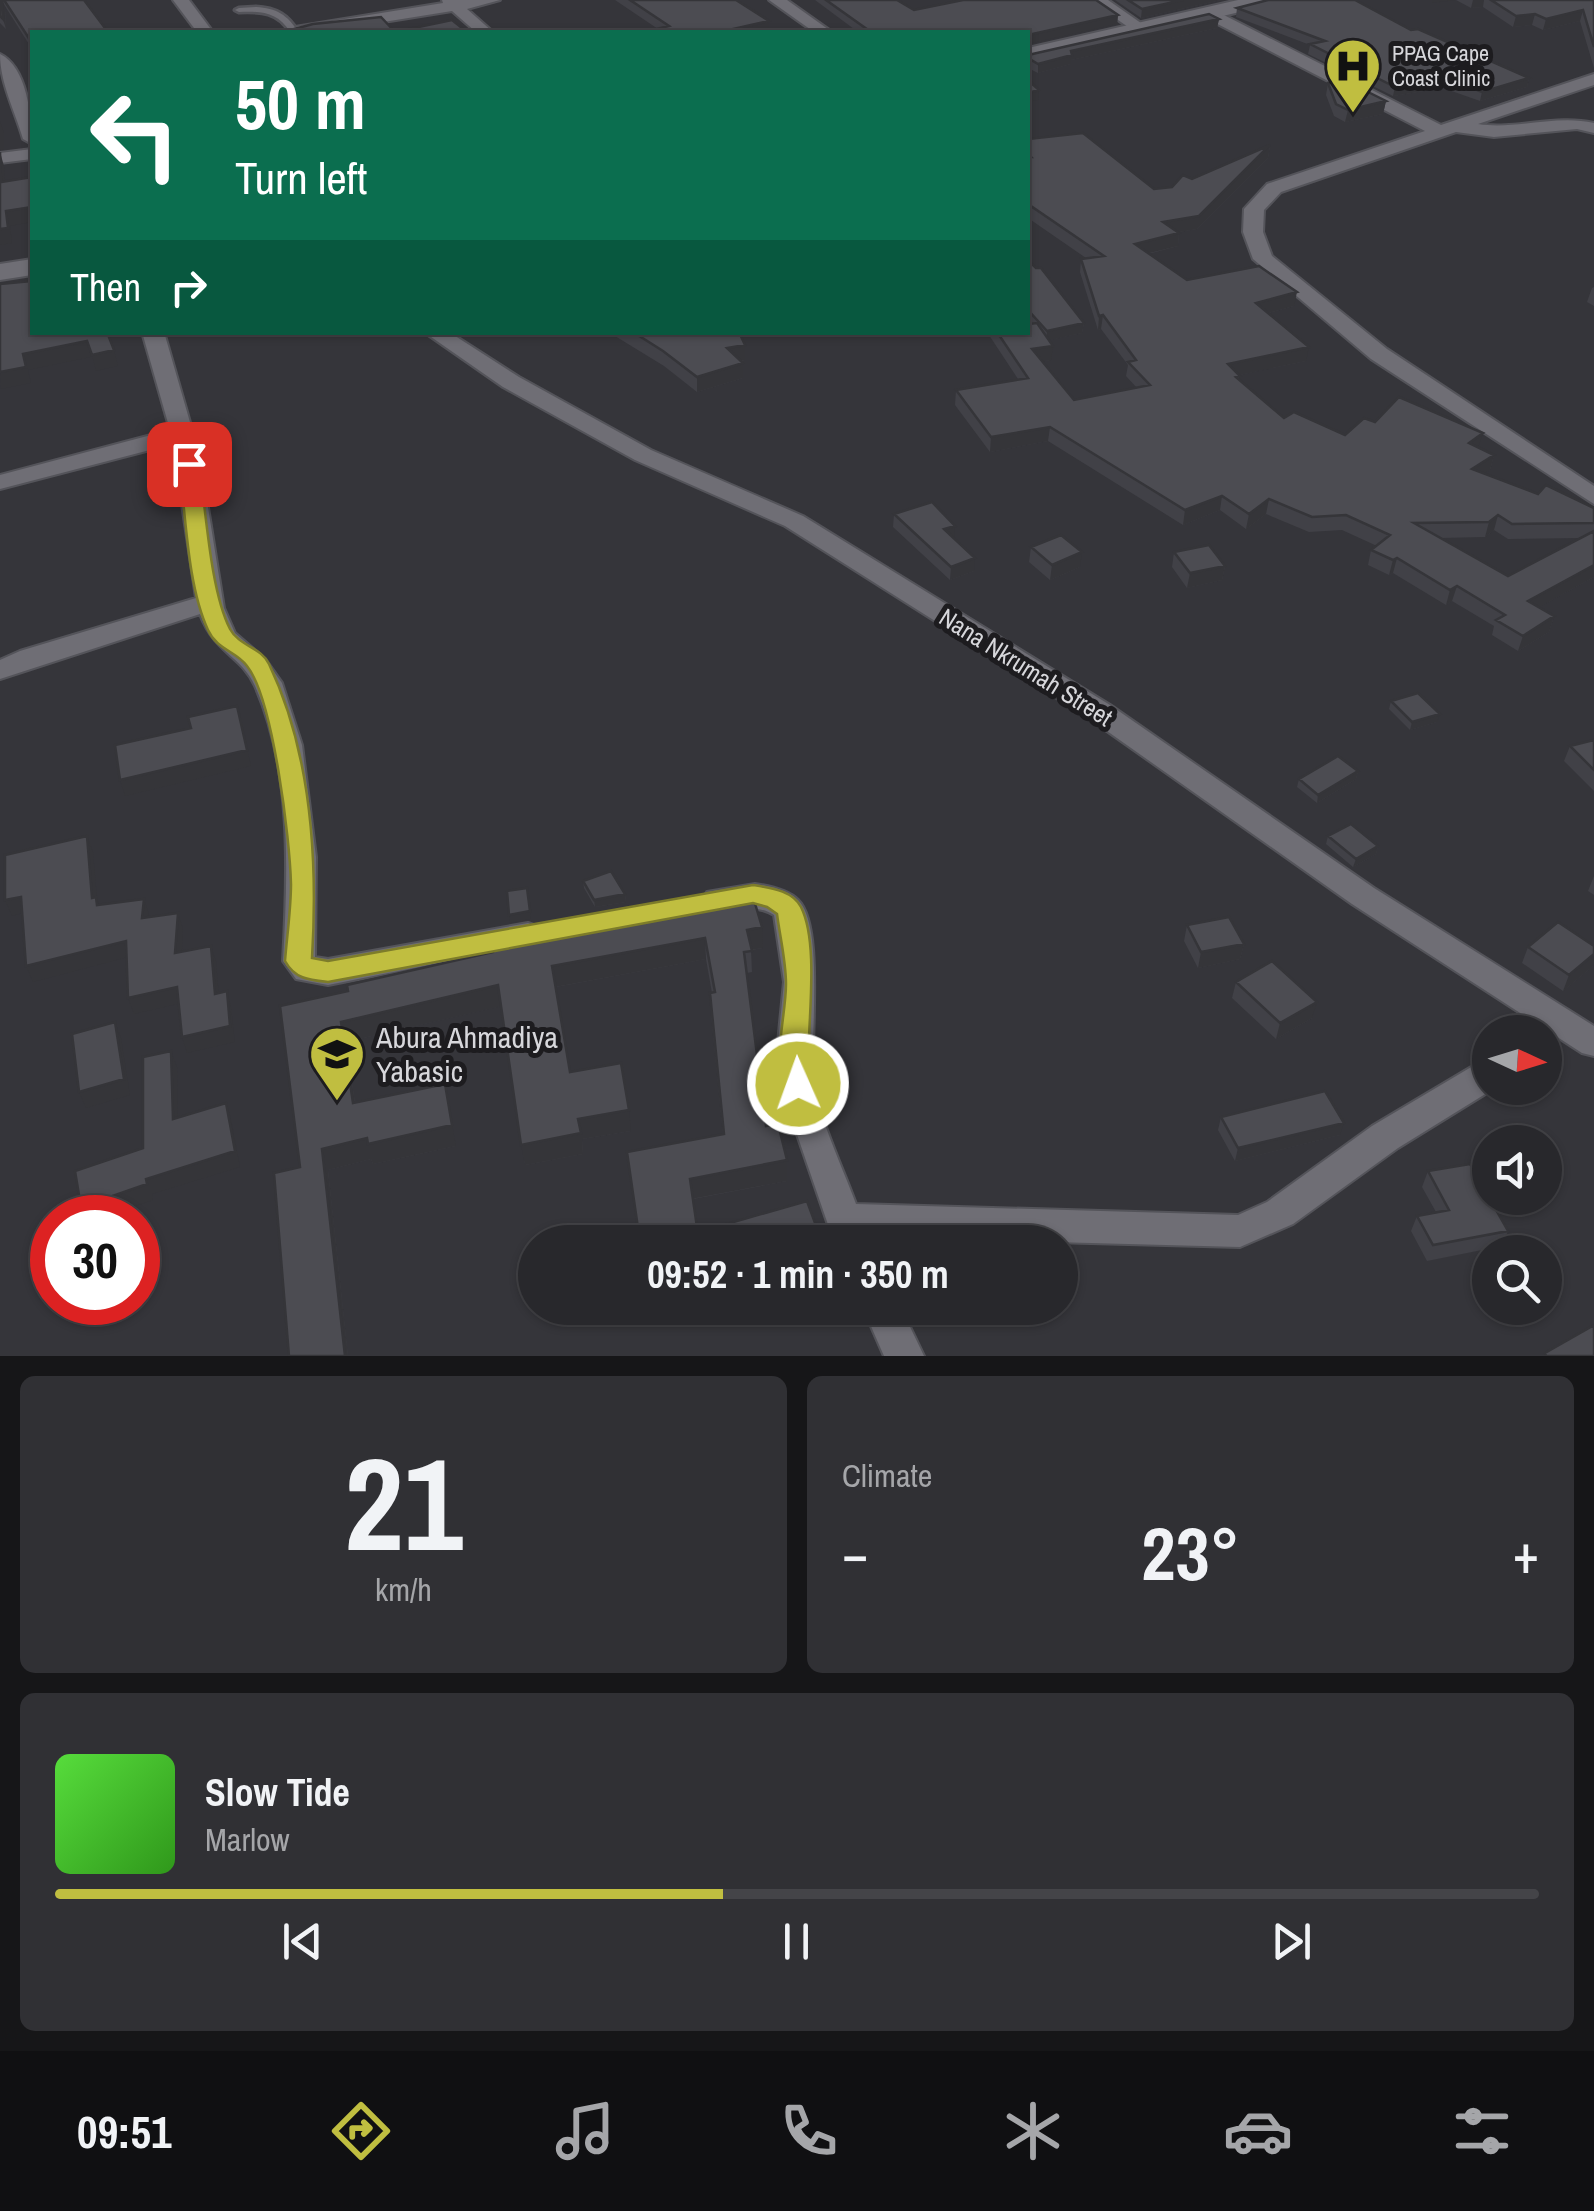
<!DOCTYPE html>
<html lang="en">
<head>
<meta charset="utf-8">
<style>
  :root { --surface:#28282c; --page:#303034; --text:#f1f3f6; --muted:#a5a6a9; --line:#444448; --accent:#c0be40 }
  body { margin:0; font-family:"Archivo Narrow",sans-serif; background:var(--page); color:var(--text); height:100vh; display:flex; flex-direction:column; font-size:38px; white-space:nowrap }
  * { box-sizing:border-box; margin:0 }
  p { font-size:32px; color:var(--muted) }
  .icon { flex:none; width:55px; height:55px; fill:none; stroke:currentColor; stroke-width:2; stroke-linecap:round; stroke-linejoin:round }
  .map { position:relative; height:1356px; overflow:hidden }
  .sheet { display:flex; flex-direction:column; gap:20px; padding:20px; background:#161618; flex:1 }
  .sheet>* { flex:none }
  .banner { position:absolute; left:30px; top:30px; width:1000px; height:305px; border-radius:0px; box-shadow:0 2px 8px #0004,0 0 0 2px var(--line); background:#0b6e4f; color:#fff; overflow:hidden }
  .needle { width:65px; rotate:94deg }
  .buttons { position:absolute; left:1472px; top:1015px; display:grid; gap:20px }
  .buttons a { display:grid; place-items:center; width:90px; height:90px; border-radius:50%; background:var(--surface); box-shadow:0 2px 8px #0004,0 0 0 2px var(--line); font-size:50px }
  .speed { position:absolute; left:30px; top:1195px; display:flex; gap:20px; font-size:50px; font-weight:700; text-align:center }
  .speed>* { display:grid; place-content:center; width:130px; height:130px; border-radius:50%; background:var(--surface); box-shadow:0 2px 8px #0004,0 0 0 2px var(--line); line-height:1 }
  .speed .limit { border:15px solid #d22; background:#fff; color:#111 }
  .pin { position:absolute; display:grid; place-items:center; width:85px; height:85px; color:#fff; margin:-42px; border-radius:20px; box-shadow:0 5px 15px #0006 }
  .me { position:absolute; width:110px; margin:-55px; rotate:358deg; stroke-linejoin:round; filter:drop-shadow(0 0 8px #0008) }
  .turn { display:flex; align-items:center; gap:35px; height:210px; padding:0 40px; font-size:45px }
  .turn .icon { width:130px; height:130px; stroke-width:2.5 }
  .turn b { display:block; font-size:70px; line-height:85px }
  .then { display:flex; align-items:center; height:95px; padding:0 40px; background:#0003; gap:20px; font-size:38px }
  .big { font-size:75px; font-weight:700; line-height:1.1 }
  .sheet .tile { flex:1; display:flex; flex-direction:column; justify-content:center; gap:15px; min-width:0; padding:0 35px; border-radius:15px; background:var(--page) }
  .sheet .dial { align-items:center; gap:0 }
  .dial b { font-size:130px; line-height:1 }
  .song { display:flex; align-items:center; gap:30px }
  .cover { width:120px; height:120px; border-radius:15px; background:linear-gradient(135deg,hsl(110 70% 55%),hsl(110 70% 35%)) }
  .played { height:10px; border-radius:5px; background:linear-gradient(90deg,var(--accent) 45%,var(--line) 45%) }
  .keys { display:flex; justify-content:space-around; direction:ltr }
  .heat { display:flex; justify-content:space-between; align-items:center; font-size:55px; direction:ltr }
  .sheet .tiles { flex:1; display:grid; gap:20px; grid-template-columns:1fr 1fr }
  .tile:last-child { grid-column:span 2 }
  .trip { position:absolute; left:518px; top:1225px; width:560px; height:100px; border-radius:50px; background:var(--surface); box-shadow:0 2px 8px #0004,0 0 0 2px var(--line); font-weight:700; line-height:100px; text-align:center }
  .dock { display:flex; height:160px; justify-content:space-around; align-items:center; background:#101012; color:var(--muted) }
  .dock .icon { width:70px; height:70px }
  .dock .active { color:var(--accent) }
  .dock b { font-size:45px; color:var(--text) }
  .map>svg:first-child { display:block }
  .lines { fill:none; stroke-linecap:round; stroke-linejoin:round }
  .service-casing { stroke:#54545a; stroke-width:5 }
  .minor-casing { stroke:#54545a; stroke-width:4 }
  .secondary-casing { stroke:#54545a; stroke-width:4 }
  .service { fill:#6f6e75; fill-rule:evenodd }
  .minor { fill:#6f6e75; fill-rule:evenodd }
  .secondary { fill:#6f6e75; fill-rule:evenodd }
  .wall { fill:#414147; fill-rule:evenodd }
  .shaded-wall { fill:#353539 }
  .building { fill:#4c4c52; stroke:#353539; stroke-width:2.5 }
  .route { fill:#c0be40; stroke:#7d7c2a; stroke-width:2.5 }
  .labels { text-anchor:middle; dominant-baseline:central; stroke-width:10; stroke-linejoin:round; paint-order:stroke }
  .far-poi-label { font-size:22px; fill:#d7d7db; stroke:#1d1c1f; text-anchor:start }
  .street-label { font-size:25px; fill:#d7d7db; stroke:#1d1c1f }
  .near-poi-label { font-size:30px; fill:#d7d7db; stroke:#1d1c1f; text-anchor:start }
</style>
</head>
<body>
<div class="map">
<svg width="1594" height="1356" viewBox="0 0 1594 1356">
  <rect width="100%" height="100%" fill="#35353a"/>
  <g class="lines">
    <g class="service-casing">
      <path id="service" d="M256 7C276 8 288 15 298 32H290C278 12 261 11 239 12L235 10 239 8Z"/>
    </g>
    <g class="minor-casing">
      <path id="minor" d="M173 0H189L213 32H197Z
        M442 0H500L467 9 493 32H476L452 11 321 32H287L295 27 443 3Z
        M769 0H787L832 32H814Z
        M1089 0H1108L1148 28 1134 31Z
        M1202 10H1214L1441 125 1594 74V85L1478 124C1516 130 1556 114 1594 123V133L1577 129 1494 137 1456 132 1281 192 1264 210 1263 232 1272 256 1387 349 1594 486V504L1371 359 1253 259 1243 232 1244 209 1267 184 1425 131 1202 16Z
        M0 54C27 67 32 117 32 144L23 139C15 111 0 83 0 54Z
        M32 149V159L0 163V153Z
        M142 332H164L200 457 224 608 235 633 265 659 282 683 302 745 316 857 315 957 328 959 528 923 539 927 544 935 539 943 328 985 296 979 283 961C288 872 292 770 255 686 242 656 215 654 200 614L0 679V660L20 651 196 598 173 444 0 489V475L170 430Z
        M424 332H449L519 377 651 450 803 516 1110 705 1374 888 1594 1026V1056L1582 1053 1352 904 1090 719 785 526 635 460 503 387Z
        M755 884C769 886 788 890 798 900 825 926 809 1042 814 1081 819 1119 843 1168 856 1204L1238 1215 1267 1202 1372 1126 1478 1063 1490 1059V1088H1495L1398 1148 1293 1224 1240 1247 869 1237 872 1242H834L780 1085 778 1043 784 982 774 915C752 901 730 915 707 908L702 900 707 892Z
        M863 1308H901L924 1356H884Z"/>
    </g>
    <g class="secondary-casing">
      <path id="secondary" d="M1238 0H1276L1265 6 1028 62V48Z
        M32 259V275L0 280V264Z"/>
    </g>
    <use href="#service" class="service"/>
    <use href="#minor" class="minor"/>
    <use href="#secondary" class="secondary"/>
  </g>
  <path class="wall" d="M0 0H4L32 32V49L5 6 6 29 0 23Z
    M615 0H736L769 21V31L763 32H644L658 29Z
    M815 0H897L914 10 1118 15 1117 24 1028 32H858Z
    M1115 0H1221L1141 18Z
    M1456 0H1594V68L1580 21 1543 30 1532 25 1513 27 1483 7 1471 8Z
    M1237 8 1411 30 1529 78 1527 87 1480 101 1443 88 1393 96 1308 54 1310 45 1236 17Z
    M1219 19 1217 28 1071 60V64L1038 73 1028 68V55Z
    M1328 83 1386 101 1383 114 1345 122 1334 116 1326 95Z
    M1028 139 1154 189 1172 187 1270 145 1268 158 1197 229 1178 232 1179 233 1178 246 1148 254 1187 280 1294 306 1268 313 1306 361 1239 375V379L1284 418 1345 435 1375 422 1478 448 1494 455 1490 470 1484 473 1538 494 1594 508V577L1539 607 1554 616 1549 632 1518 651 1492 635 1494 626 1452 601 1446 605 1393 573 1389 575 1368 565 1371 550 1377 546 1342 530 1309 532 1266 514 1246 529 1220 510 1183 525 1048 441 990 452 955 405 956 390 1018 379 987 332H1028L1030 324 1028 321V260L1084 323 1082 333 1049 340 1051 360 1042 361 1074 400 1137 388 1126 376 1128 365 1101 329 1098 330 1080 272 1081 259 1086 258 1028 218ZM1494 530 1508 539 1580 538 1508 576 1440 538 1485 537Z
    M1594 287V306L1587 302 1592 288Z
    M614 332H739L745 345V360L741 361 743 378 697 392 664 366 615 336Z
    M894 514 954 539 974 571 950 580 893 527Z
    M1031 547 1080 567 1050 580 1029 562Z
    M1174 552 1225 566 1222 580 1187 588 1172 567Z
    M1391 701 1437 722 1410 730 1389 709Z
    M1594 740V791L1564 761 1570 746Z
    M1358 771 1356 779 1317 803 1297 787 1299 779Z
    M1328 836 1378 846 1376 854 1353 867 1326 844Z
    M1594 876V895L1588 891Z
    M583 881 625 894 626 902 595 907 584 888Z
    M751 890 763 948 751 950 752 972 747 973 766 1126 787 1160V1181L693 1199 699 1242H639L627 1152 723 1134 711 1014 710 993H712L706 959 556 987 570 1072 631 1131 582 1139 583 1154 525 1165 501 1006 346 1042 355 1103 456 1146 373 1164 371 1159 328 1170 348 1356H289L300 1167 348 991 493 952Z
    M1187 925 1244 944 1240 959 1198 968 1184 941Z
    M1528 947 1593 966 1563 991 1522 963Z
    M1236 982 1312 1018 1276 1039 1232 998Z
    M1221 1117 1340 1135 1235 1161 1218 1130Z
    M1428 1171 1508 1231 1502 1246 1427 1261 1411 1231 1417 1216 1436 1212 1422 1187Z
    M723 1225 822 1242H724Z"/>
  <path class="shaded-wall" d="M2 0 5 6 6 29 3 19Z
    M1183 0H1221L1141 18 1142 9Z
    M1432 0H1455L1432 3Z
    M1473 0H1484L1483 7 1471 8Z
    M1583 10 1580 21 1543 30 1546 19Z
    M1535 14 1532 25 1513 27 1516 16Z
    M1118 15 1117 24 1028 44V35Z
    M1219 19 1217 28 1071 60V64L1038 73V64L1071 51Z
    M769 21V31L763 32H720Z
    M1446 78 1443 88 1393 96 1395 87Z
    M1529 78 1527 87 1480 101 1482 92Z
    M1039 90 1038 100 1028 102V93Z
    M1386 101 1383 114 1345 122 1348 110Z
    M0 121 4 133V149L0 150Z
    M1270 145 1268 158 1197 229 1161 235 1163 222Z
    M0 152 4 166 5 197 1 182Z
    M32 207V222L10 226 12 243 0 245V229L6 211Z
    M1179 233 1178 246 1133 257 1135 244Z
    M1297 292 1294 306 1254 317 1256 303Z
    M1103 315 1101 329 1098 330 1099 316Z
    M1084 323 1082 333 1046 341 1047 331Z
    M87 341 91 357 28 370 31 383 1 389 0 372 23 354Z
    M745 345V360L727 363V348Z
    M1053 346 1051 360 1031 363 1032 349Z
    M1309 347 1306 361 1225 378 1228 364Z
    M114 350 118 366 96 371 92 355Z
    M743 363V378L697 392V377Z
    M1050 427 1048 441 990 452 991 437Z
    M1483 433 1478 448 1469 443Z
    M1494 455 1490 470 1468 484 1472 469Z
    M1222 496 1220 510 1183 525 1185 510Z
    M1269 499 1266 514 1246 529 1249 514Z
    M1498 515 1494 530 1485 537 1489 522Z
    M955 526 954 539 944 529Z
    M1082 552 1080 567 1050 580 1052 565Z
    M975 558 974 571 950 580 951 567Z
    M1397 558 1393 573 1389 575 1393 560Z
    M1594 565V577L1523 616 1528 601Z
    M1225 566 1222 580 1187 588 1190 573Z
    M1457 586 1452 601 1446 605 1450 590Z
    M1554 616 1549 632 1518 651 1523 636Z
    M237 706 251 766 125 796 120 780Z
    M1440 714 1437 722 1410 730 1412 722Z
    M1358 771 1356 779 1317 803 1318 795Z
    M87 836 93 852 97 898 102 913 92 898Z
    M1378 846 1376 854 1353 867 1356 859Z
    M625 894 626 902 595 907 594 900Z
    M21 897 27 912 12 916 5 900Z
    M144 899 149 914 148 934 142 918Z
    M530 911 531 919 510 923 509 915Z
    M178 913 183 929 181 969 175 953Z
    M762 927 763 948 748 950 747 930Z
    M705 938 706 959 555 987 552 966Z
    M126 941 132 956 33 982 26 966Z
    M1244 944 1240 959 1198 968 1201 952Z
    M211 946 216 961 220 1010 215 994Z
    M1594 954 1593 966 1563 991 1569 975Z
    M498 985 502 1006 346 1042 358 1124 353 1103 341 1022Z
    M177 987 182 1003 134 1014 128 998Z
    M227 991 231 1007 235 1042 187 1053 182 1037Z
    M1317 1002 1312 1018 1276 1039 1280 1023Z
    M115 1022 121 1038 130 1095 86 1108 79 1092Z
    M171 1051 177 1067 178 1135 173 1119Z
    M445 1084 456 1146 373 1164 371 1159 328 1170 348 1356H345L322 1149Z
    M226 1103 231 1119 240 1167 152 1194 153 1200 102 1218H86L81 1207 146 1179Z
    M629 1110 631 1131 582 1139 583 1154 525 1165 521 1145 578 1119Z
    M1344 1123 1340 1135 1235 1161 1238 1148Z
    M787 1160V1181L691 1199 690 1179Z"/>
  <path class="building" d="M0 0H2L3 19 0 16Z
    M4 0H84L108 32H32V43Z
    M630 0H736L769 21 720 32H644L669 26Z
    M826 0H897L914 10 963 0H1096L1118 15 1028 35V41V32H871Z
    M1128 0H1183L1142 9Z
    M1268 0H1355L1411 30 1418 29 1529 78 1482 92 1446 78 1395 87 1310 44 1325 41 1237 8Z
    M1491 0H1594V47L1583 10 1546 19 1535 14 1516 16Z
    M1209 14 1219 19 1071 51 1072 55 1038 64 1028 58V55Z
    M381 17 395 32 452 20 467 32H283L313 24Z
    M1342 79 1386 101 1348 110 1336 104 1328 83Z
    M1028 80 1039 90 1028 93Z
    M1083 133 1154 189 1172 187 1183 175 1192 179 1270 145 1199 216 1163 222 1179 233 1135 244 1187 280 1259 266 1297 292 1256 303 1309 347 1228 364 1240 376 1236 377 1284 418 1294 412 1345 435 1364 418 1375 422 1399 397 1483 433 1469 443 1494 455 1472 469 1538 494 1546 485 1594 508V523L1512 524 1498 515 1489 522 1414 523 1508 576 1594 531V565L1528 601 1554 616 1523 636 1496 620 1505 615 1457 586 1450 590 1397 558 1393 560 1371 550 1390 535 1346 515 1312 517 1269 499 1249 514 1222 496 1185 510 1050 427 991 437 956 390 1028 378 997 332H1028V324L1037 323 1053 346 1032 349 1074 400 1150 385 1128 362 1136 360 1103 315 1099 316 1081 259 1104 256 1028 204V157H1031L1028 154V139Z
    M0 152 1 182 32 177V207L6 211 8 228 0 229Z
    M1028 260 1036 268H1041L1084 323 1047 331 1028 310Z
    M32 281V332H107L114 350 92 355 87 341 23 354 26 367 0 372V284Z
    M633 332H739L745 345 727 348 743 363 697 377 663 351Z
    M932 502 955 526 944 529 975 558 951 567 894 514Z
    M1061 535 1082 552 1052 565 1031 547Z
    M1209 545 1225 566 1190 573 1174 552Z
    M1418 693 1440 714 1412 722 1391 701Z
    M237 706 247 750 120 780 115 745 191 728 188 717Z
    M1594 740V770L1570 746Z
    M1338 756 1358 771 1318 795 1299 779Z
    M1351 824 1378 846 1356 859 1328 836Z
    M87 836 92 898 96 897 97 905 144 899 142 918 178 913 175 953 211 946 215 994 227 991 230 1026 182 1037 177 987 128 998 126 941 26 966 21 897 5 900V855Z
    M611 871 625 894 594 900 583 881Z
    M527 888 530 911 509 915 507 891Z
    M751 890 762 927 747 930 752 951 744 952 766 1126 778 1124 787 1160 690 1179 699 1241 688 1242H640L627 1152 724 1134 710 993 715 992 705 938 552 966 570 1072 621 1063 629 1110 578 1119 581 1133 521 1145 498 985 341 1022 353 1103 445 1084 452 1125 368 1144 367 1138 322 1149 345 1356H289L274 1173 300 1167 280 1006 348 991 347 985 493 952 492 938 510 933Z
    M1229 917 1244 944 1201 952 1187 925Z
    M1558 922 1594 946V954L1569 975 1528 947Z
    M1272 961 1317 1002 1280 1023 1236 982Z
    M115 1022 124 1079 79 1092 72 1034Z
    M171 1051 173 1119 226 1103 235 1151 146 1179 147 1184 81 1207 75 1171 143 1148V1057Z
    M1325 1091 1344 1123 1238 1148 1221 1117Z
    M1470 1164 1508 1231 1433 1245 1417 1216 1449 1210 1428 1171Z
    M807 1201 822 1242H729L723 1225Z
    M572 1230 576 1242H535V1264L529 1244Z
    M1594 1325V1356H1546L1545 1353Z"/>
  <path class="route" d="M189 458 199 464C206 509 210 590 230 629 239 646 261 647 269 664 312 754 318 860 312 958L328 961 753 885C770 888 792 890 801 907 817 939 810 1004 809 1039 808 1057 816 1077 808 1093L798 1096 787 1093C771 1061 786 1018 786 984 786 961 780 937 777 914L767 907 753 903 328 982C309 980 295 979 285 961 287 936 291 909 291 884 290 840 273 698 247 666 236 651 217 650 208 630 187 585 186 514 179 464Z"/>
  <defs>
    <g id="hospital-pin" transform="scale(2.875)"><path d="M0 17L-7.5 6A9.5 9.5 0 1 1 7.5 6Z" fill="#c0be40" stroke="#1d1c1f"/><path d="M-5-5h3v3.5h4V-5h3V5h-3V1.5h-4V5h-3Z" fill="#111"/></g>
    <g id="school-pin" transform="scale(2.875)"><path d="M0 17L-7.5 6A9.5 9.5 0 1 1 7.5 6Z" fill="#c0be40" stroke="#1d1c1f"/><path d="M0-5L7-2L0 1L-7-2ZM-4 1L0 2.5L4 1V4Q0 6-4 4Z" fill="#111"/></g>
  </defs>
  <g fill-rule="evenodd">
    <use href="#hospital-pin" x="1353" y="66"/>
    <use href="#school-pin" x="337" y="1054"/>
  </g>
  <g class="labels">
    <g class="far-poi-label">
      <text x="1392" y="53">PPAG Cape<tspan x="1392" dy="25">Coast Clinic</tspan></text>
    </g>
    <g class="street-label">
      <text transform="translate(1026 667) rotate(32)">Nana Nkrumah Street</text>
    </g>
    <g class="near-poi-label">
      <text x="376" y="1037">Abura Ahmadiya<tspan x="376" dy="34">Yabasic</tspan></text>
    </g>
  </g>
</svg>
<div class="buttons">
<a><svg class="needle" viewBox="-14 -14 28 28"><path d="M0-13l5 13h-10z" fill="#e53935"/><path d="M0 13l5-13h-10z" fill="#a5a6a9"/></svg></a>
<a><svg class="icon" aria-label="sound" viewBox="0 0 24 24"><path d="M4 9h4l5-4v14l-5-4H4zM17 9q2 3 0 6"/></svg></a>
<a><svg class="icon" aria-label="search" viewBox="0 0 24 24"><circle cx="10" cy="10" r="6"/><path d="M15 15l6 6"/></svg></a>
</div>
<div class="speed"><div class="limit">30</div></div>
<div class="pin" style="left:189px;top:464px;background:#d93025"><svg class="icon" aria-label="arrive" viewBox="0 0 24 24"><path d="M6 21V4h12l-3 4 3 4H6"/></svg></div>
<svg class="me" style="left:798px;top:1084px" viewBox="-20 -20 40 40"><circle r="17" fill="#c0be40" stroke="#fff" stroke-width="3"/><path d="M0-11L8 9 0 5-8 9z" fill="#fff"/></svg>
<div class="trip">09:52 · 1 min · 350 m</div>
<div class="banner">
<div class="turn"><svg class="icon" aria-label="left" viewBox="0 0 24 24"><path d="M17 20v-9H6M10 6l-5 5 5 5"/></svg><div><b>50 m</b>Turn left</div></div>
<div class="then">Then<svg class="icon" aria-label="right" viewBox="0 0 24 24"><path d="M7 20v-9h11M14 6l5 5-5 5"/></svg></div>
</div>
</div>
<section class="sheet">
<div class="tiles">
<div class="tile dial"><b>21</b><p>km/h</p></div>
<div class="tile"><p>Climate</p>
<div class="heat"><a>−</a><b class="big">23°</b><a>+</a></div>
</div>
<div class="tile">
<div class="song"><i class="cover"></i><div><b>Slow Tide</b><p>Marlow</p></div></div>
<div class="played"></div>
<div class="keys"><svg class="icon" aria-label="previous" viewBox="0 0 24 24"><path d="M18 5L8 12l10 7zM5 5v14"/></svg><svg class="icon" aria-label="pause" viewBox="0 0 24 24"><path d="M8 5v14M16 5v14"/></svg><svg class="icon" aria-label="next" viewBox="0 0 24 24"><path d="M6 5l10 7-10 7zM19 5v14"/></svg></div>
</div>
</div>
</section>
<nav class="dock">
<b>09:51</b>
<svg class="icon active" aria-label="directions" viewBox="0 0 24 24"><path d="M12 3l9 9-9 9-9-9zM9 14v-3h6M13 9l2 2-2 2"/></svg>
<svg class="icon" aria-label="music" viewBox="0 0 24 24"><path d="M9 18V5l10-2v13"/><circle cx="6" cy="18" r="3"/><circle cx="16" cy="16" r="3"/></svg>
<svg class="icon" aria-label="phone" viewBox="0 0 24 24"><path d="M5 4h4l2 5-3 2q2 4 5 5l2-3 5 2v4C11 20 4 13 5 4z"/></svg>
<svg class="icon" aria-label="climate" viewBox="0 0 24 24"><path d="M12 3v18M4 7l16 10M4 17L20 7"/></svg>
<svg class="icon" aria-label="car" viewBox="0 0 24 24"><path d="M5 17H2v-5l4-1 3-4h7l3 4 3 1v5h-3M9 17h6M6 11h13"/><circle cx="7" cy="17" r="2"/><circle cx="17" cy="17" r="2"/></svg>
<svg class="icon" aria-label="filters" viewBox="0 0 24 24"><path d="M4 7h16M4 17h16"/><circle cx="9" cy="7" r="2"/><circle cx="15" cy="17" r="2"/></svg>
</nav>
</body>
</html>
